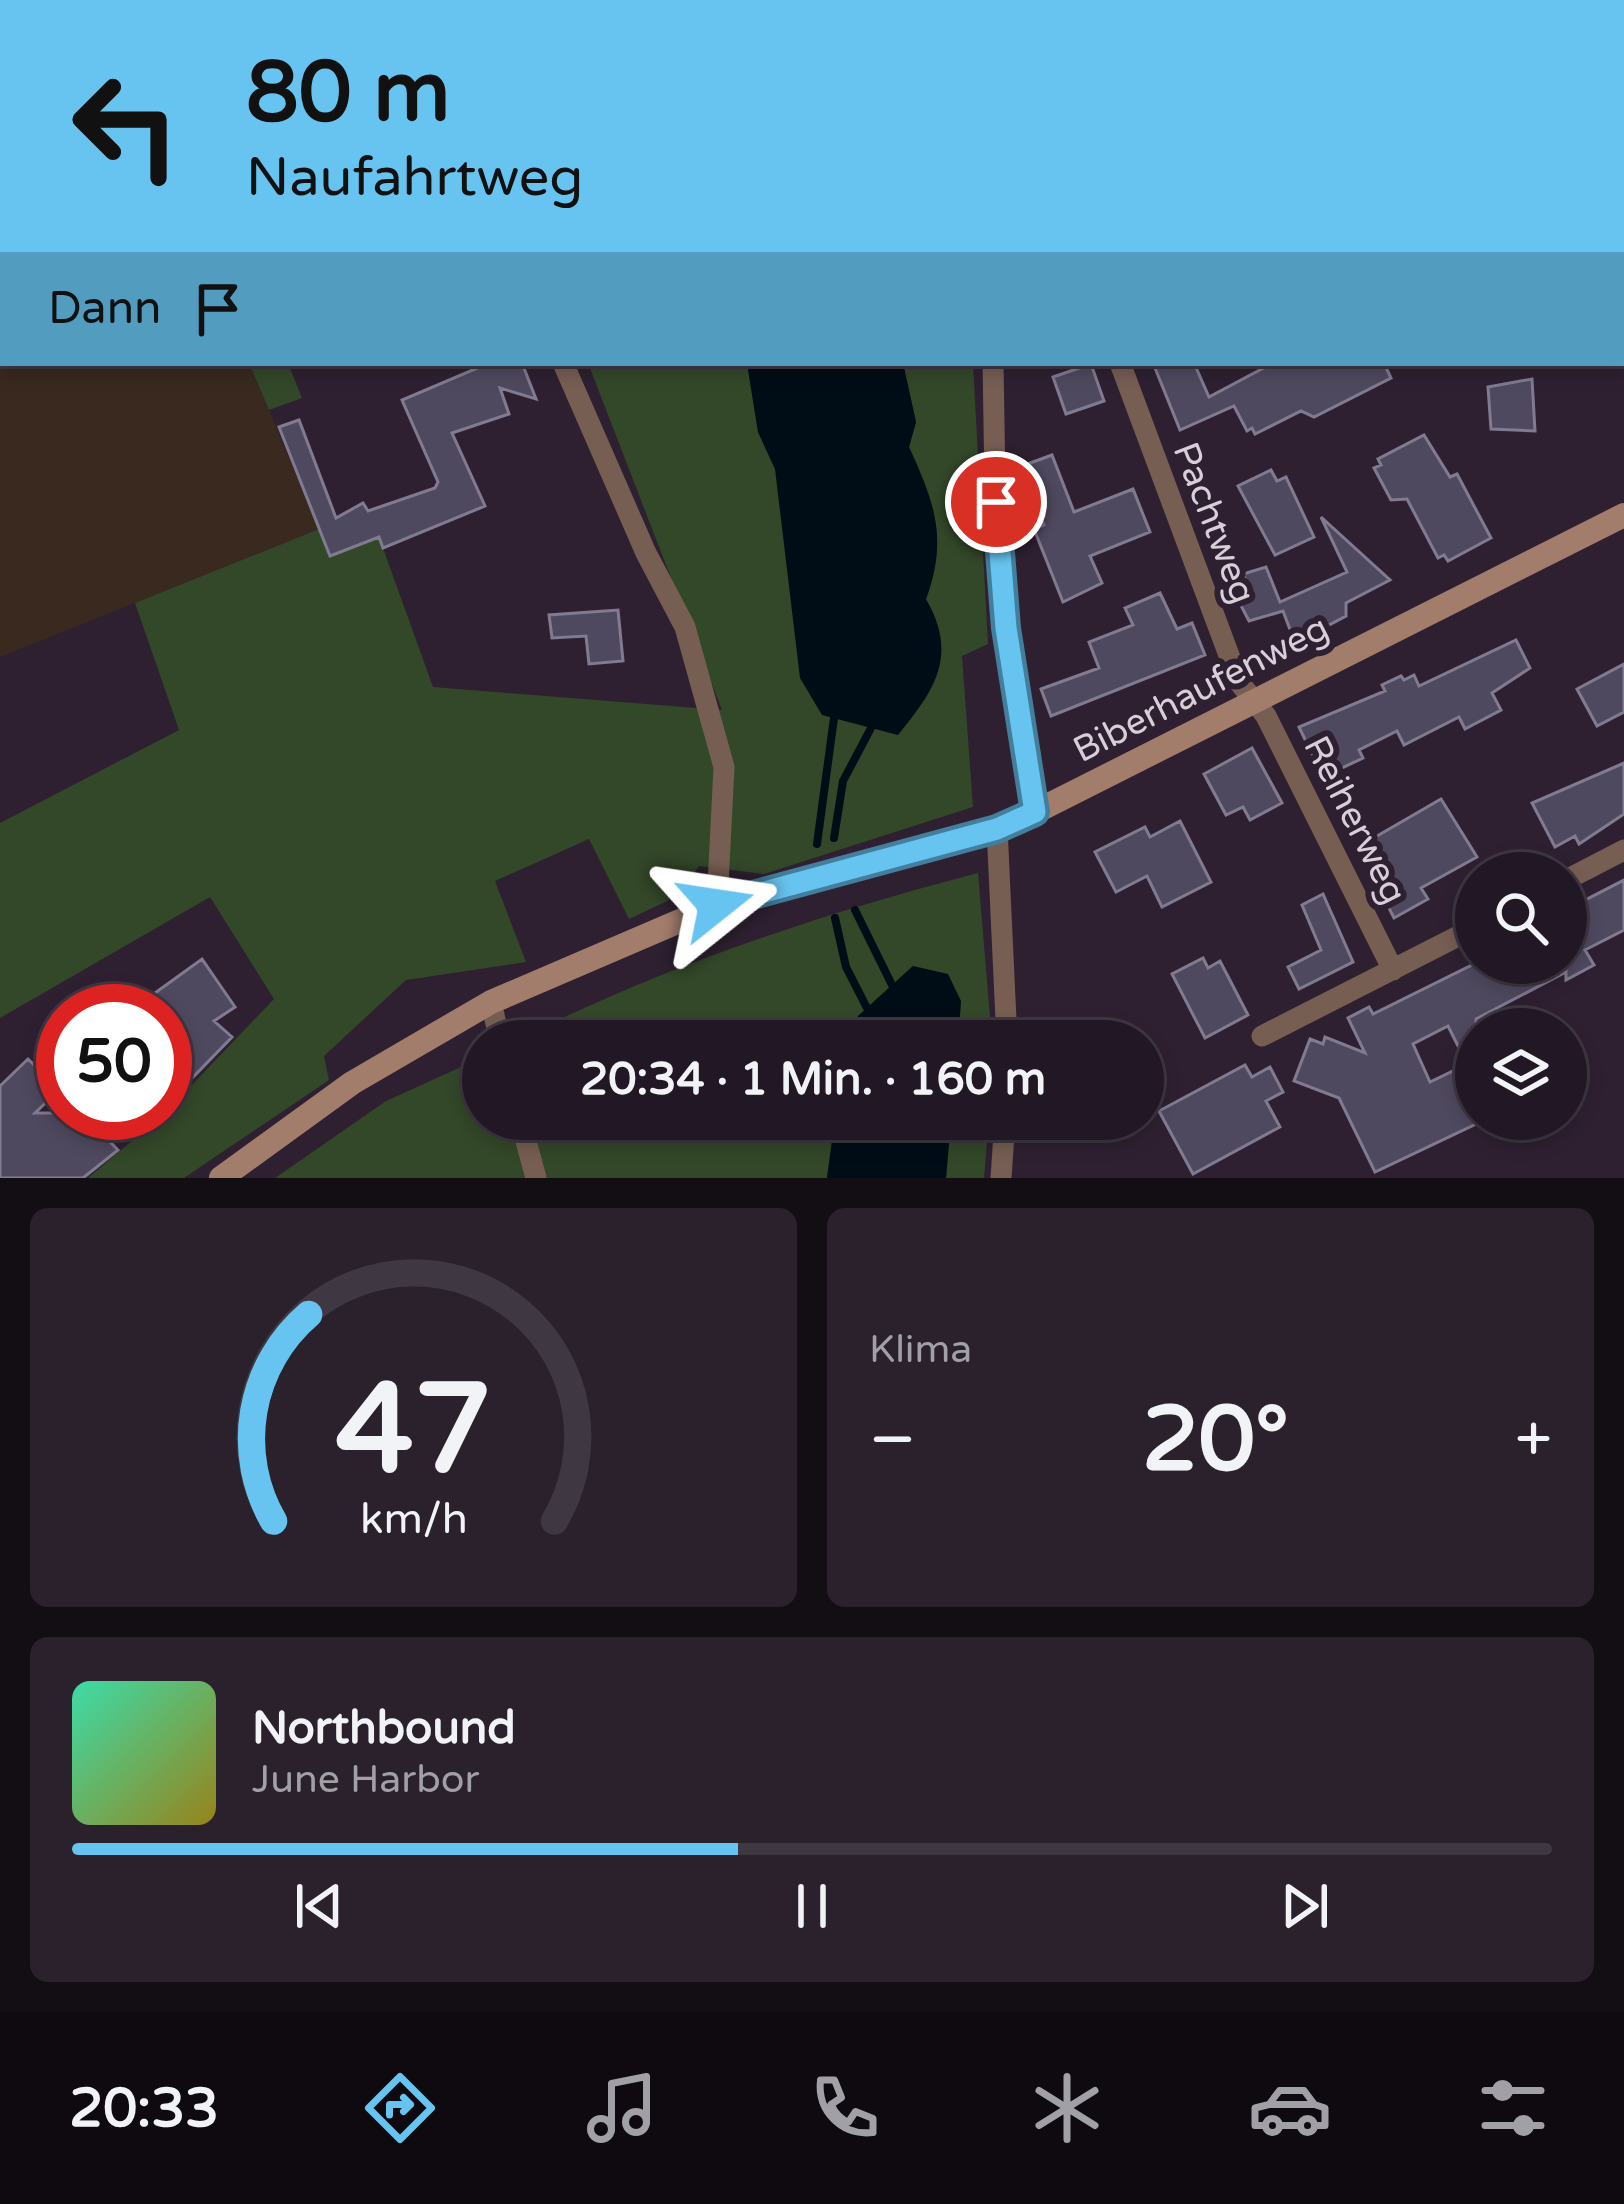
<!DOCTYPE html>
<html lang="de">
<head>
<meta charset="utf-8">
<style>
  :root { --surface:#221825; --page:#2a212d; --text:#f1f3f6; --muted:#a2a0a7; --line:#3f3742; --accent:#67c4f0 }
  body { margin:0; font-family:"Varela Round",sans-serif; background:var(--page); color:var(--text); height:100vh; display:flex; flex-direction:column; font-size:45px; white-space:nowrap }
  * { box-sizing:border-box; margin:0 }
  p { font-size:39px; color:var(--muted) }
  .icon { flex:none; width:66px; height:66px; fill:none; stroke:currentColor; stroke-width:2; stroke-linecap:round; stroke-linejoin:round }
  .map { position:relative; height:1178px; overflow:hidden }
  .side { display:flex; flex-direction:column; gap:30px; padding:30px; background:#130d14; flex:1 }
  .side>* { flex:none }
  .hud { position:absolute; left:0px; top:0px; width:1626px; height:366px; box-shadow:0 6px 18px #0003,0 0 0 3px var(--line); background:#67c4f0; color:#111; overflow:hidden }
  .tools { position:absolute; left:1455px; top:852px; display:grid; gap:24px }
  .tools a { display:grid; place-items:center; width:132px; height:132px; border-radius:50%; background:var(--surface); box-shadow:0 6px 18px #0003,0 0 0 3px var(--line); font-size:60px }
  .speed { position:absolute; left:36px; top:984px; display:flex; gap:24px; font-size:60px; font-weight:700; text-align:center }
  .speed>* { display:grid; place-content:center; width:156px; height:156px; border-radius:50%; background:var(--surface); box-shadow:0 6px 18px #0003,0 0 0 3px var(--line); line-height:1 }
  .speed .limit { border:18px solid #d22; background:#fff; color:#111 }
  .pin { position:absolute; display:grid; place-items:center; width:102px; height:102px; color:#fff; margin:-51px; border:6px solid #fff; border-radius:50%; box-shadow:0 3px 12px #0007 }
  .me { position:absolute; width:132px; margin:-66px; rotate:75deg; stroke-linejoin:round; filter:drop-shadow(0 0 9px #0008) }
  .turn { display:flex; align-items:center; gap:42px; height:252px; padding:0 48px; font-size:54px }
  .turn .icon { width:156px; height:156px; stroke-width:2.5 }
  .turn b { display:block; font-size:84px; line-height:102px }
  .then { display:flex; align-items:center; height:114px; padding:0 48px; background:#0003; gap:24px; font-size:45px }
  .big { font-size:90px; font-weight:700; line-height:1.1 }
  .side .card { flex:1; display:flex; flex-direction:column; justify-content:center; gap:18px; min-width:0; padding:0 42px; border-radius:18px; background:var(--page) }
  .side .dial { align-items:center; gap:0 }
  .dial svg { height:312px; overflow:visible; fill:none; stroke:var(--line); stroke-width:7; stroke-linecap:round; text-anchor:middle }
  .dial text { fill:var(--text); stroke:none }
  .song { display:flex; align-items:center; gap:36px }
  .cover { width:144px; height:144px; border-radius:18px; background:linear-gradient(135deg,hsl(160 70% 55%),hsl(50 70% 35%)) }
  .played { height:12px; border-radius:6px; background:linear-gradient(90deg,var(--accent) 45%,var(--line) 45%) }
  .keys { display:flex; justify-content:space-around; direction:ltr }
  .heat { display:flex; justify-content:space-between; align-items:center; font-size:66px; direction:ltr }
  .side .tiles { flex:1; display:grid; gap:30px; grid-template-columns:1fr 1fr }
  .card:last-child { grid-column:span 2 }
  .trip { position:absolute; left:462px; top:1020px; width:702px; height:120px; border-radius:60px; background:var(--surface); box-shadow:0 6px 18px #0003,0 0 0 3px var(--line); font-weight:700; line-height:120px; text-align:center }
  .dock { display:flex; height:192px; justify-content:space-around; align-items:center; background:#0e0a0f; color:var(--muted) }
  .dock .icon { width:84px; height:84px }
  .dock .current { color:var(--accent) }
  .dock b { font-size:54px; color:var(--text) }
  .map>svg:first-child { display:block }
  .industrial { fill:#39291f }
  .green { fill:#334729 }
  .water { fill:#000d16 }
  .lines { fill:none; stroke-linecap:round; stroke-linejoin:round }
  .stream { stroke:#000d16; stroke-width:8 }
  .building { fill:#4f495f; stroke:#817b92; stroke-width:3; fill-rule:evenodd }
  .street { stroke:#765e53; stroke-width:21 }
  .secondary { stroke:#a37d6c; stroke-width:24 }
  .route-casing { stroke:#437f9c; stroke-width:30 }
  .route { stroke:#67c4f0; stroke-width:21 }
  .labels { text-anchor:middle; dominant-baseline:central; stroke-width:12; stroke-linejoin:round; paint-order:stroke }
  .street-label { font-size:36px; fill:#d7ced9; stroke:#2e2031 }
</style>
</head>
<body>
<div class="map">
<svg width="1624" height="1178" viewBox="0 0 1624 1178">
  <rect width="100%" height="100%" fill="#2e2031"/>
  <path class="industrial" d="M0 0 97 3H3V363H249L319 529 0 657Z"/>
  <path class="green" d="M249 363H288L302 398 269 410Z
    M588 363H747L758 432 775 469 926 599C948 539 935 504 909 447L916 422 903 363H973L988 644 962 656 973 807 764 874 699 866 680 895 629 919 589 839 495 881 526 962 406 980 324 1056 329 1080 184 1178H88L165 1113 274 999 210 897 0 1018V823L179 730 135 603 319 529 330 555 379 537 433 687 722 710Z
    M978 873 992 1041H958L961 1001 913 966 858 1016 852 1041H515C662 967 820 914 978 873Z
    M483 1057V1119H835L827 1178H275L386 1101Z
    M951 1119H989L984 1178H946Z"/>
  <path class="water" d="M747 363H903L916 422 909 447C935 504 948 539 926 599 959 656 934 691 898 735L822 715 800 678 775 469 758 432Z
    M913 966 948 974 961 1001 958 1041H852L858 1016Z
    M835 1119H951L946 1178H827Z"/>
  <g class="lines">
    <path class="stream" d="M834 838 843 781 871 728
      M817 844 834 718
      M855 910 892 985
      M835 918 846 967 867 1008"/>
  </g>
  <path class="building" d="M489 363H522L536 399 500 388 509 414 452 433 485 506 383 548 379 537 330 556 279 427 299 420 336 518 363 503 368 511 435 488 438 482 402 400Z
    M1153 363H1194L1209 397 1273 363H1384L1391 378 1314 417 1301 411 1255 434 1252 428 1247 431 1234 406 1180 430Z
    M1091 364 1104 401 1066 414 1053 377Z
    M1532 379 1535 431 1491 429 1488 387Z
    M1424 435 1450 477 1457 474 1491 538 1448 561 1444 555 1438 558 1407 499 1391 500 1374 468 1381 465 1378 459Z
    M1052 455 1074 512 1133 489 1150 532 1090 556 1102 583 1063 602 1034 529 1044 525 1022 466Z
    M1271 470 1277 481 1286 477 1314 537 1275 555 1238 486Z
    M1321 517 1390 580 1346 603V616L1295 643 1283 611 1249 621 1237 598 1247 585 1243 574 1266 567 1280 602 1347 572Z
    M1160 593 1177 629 1192 623 1205 655 1051 716 1041 689 1099 668 1089 642 1133 625 1125 608Z
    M618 610 623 661 589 664 586 636 552 638 549 615Z
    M1516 640 1530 668 1492 693 1501 710 1465 729 1459 717 1404 745 1397 731 1359 750 1363 758 1323 777 1299 727 1385 691 1382 685 1401 676 1404 680 1414 675 1419 686Z
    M1624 664V712L1597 726 1577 689Z
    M1252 748 1282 803 1250 820 1243 807 1226 815 1204 774Z
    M1624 763V814L1579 844 1575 836 1555 847 1532 803Z
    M1441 799 1477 857 1421 888 1428 899 1394 918 1358 847Z
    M1180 821 1211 882 1162 907 1147 876 1116 892 1095 852 1145 827 1150 837Z
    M1624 880V930L1585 950 1594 965 1566 980V972L1476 1019V1124L1375 1172 1339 1098 1294 1081 1310 1039 1323 1044 1325 1037 1365 1053 1348 1018 1369 1007 1373 1014 1476 963H1566V910ZM1448 1026 1467 1064 1430 1082 1413 1044Z
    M1323 894 1353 962 1299 989 1288 967 1321 950 1302 905Z
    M1203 958 1208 968 1220 961 1248 1015 1205 1038 1172 974Z
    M202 959 235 1007 214 1021 232 1037 165 1106V1011H130Z
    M28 1059 59 1090 35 1113H82L118 1150 83 1178H0V1086Z
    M1245 1065 1252 1077 1270 1067 1283 1092 1266 1101 1280 1127 1193 1174 1159 1111Z"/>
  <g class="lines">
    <path class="street" d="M299 0 302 3
      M933 0 934 3
      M1125 0 1126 3
      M1274 0 1275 3
      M1514 0 1515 3
      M1623 289 1624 292
      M563 363 646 553 685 627 724 767 717 905
      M993 363 996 544 1035 812
      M1120 363 1239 682 1266 716 1393 970
      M997 828 1007 1041
      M1566 880 1624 850
      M491 1002 500 1041
      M1262 1036 1476 927
      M520 1119 536 1178
      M1001 1178 1005 1119"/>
    <path class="secondary" d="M221 1178 352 1083 491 1002 717 905 997 828 1035 812 1624 515"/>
  </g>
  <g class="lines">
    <g class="route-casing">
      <path id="route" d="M716 905 997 829 1035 812 1006 628 996 502"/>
    </g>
    <use href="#route" class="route"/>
  </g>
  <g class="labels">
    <g class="street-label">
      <text transform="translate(1214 523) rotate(69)">Pachtweg</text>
      <text transform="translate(1201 689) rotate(-27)">Biberhaufenweg</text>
      <text transform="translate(1355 820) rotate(63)">Reiherweg</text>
    </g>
  </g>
</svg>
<div class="tools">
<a><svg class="icon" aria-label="search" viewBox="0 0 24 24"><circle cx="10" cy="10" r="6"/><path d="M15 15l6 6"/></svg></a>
<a><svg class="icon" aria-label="layers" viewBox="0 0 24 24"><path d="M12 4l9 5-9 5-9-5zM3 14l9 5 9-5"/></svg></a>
</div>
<div class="speed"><div class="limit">50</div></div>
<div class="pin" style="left:996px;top:502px;background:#d93025"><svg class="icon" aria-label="arrive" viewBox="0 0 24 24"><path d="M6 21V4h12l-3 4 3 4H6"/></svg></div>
<svg class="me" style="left:716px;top:905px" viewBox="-20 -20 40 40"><path d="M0-17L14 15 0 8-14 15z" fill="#67c4f0" stroke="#fff" stroke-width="4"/></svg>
<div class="trip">20:34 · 1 Min. · 160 m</div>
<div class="hud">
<div class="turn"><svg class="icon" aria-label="left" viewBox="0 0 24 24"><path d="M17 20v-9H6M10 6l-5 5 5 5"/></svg><div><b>80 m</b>Naufahrtweg</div></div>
<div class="then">Dann<svg class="icon" aria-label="arrive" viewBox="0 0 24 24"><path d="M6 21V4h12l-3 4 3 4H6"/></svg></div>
</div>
</div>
<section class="side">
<div class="tiles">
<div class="card dial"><svg viewBox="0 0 100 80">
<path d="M14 69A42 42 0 1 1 86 69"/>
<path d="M14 69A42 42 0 0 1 23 16" stroke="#67c4f0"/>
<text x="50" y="56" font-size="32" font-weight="700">47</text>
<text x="50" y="72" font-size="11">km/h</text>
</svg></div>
<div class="card"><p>Klima</p>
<div class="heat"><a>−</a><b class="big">20°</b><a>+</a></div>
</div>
<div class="card">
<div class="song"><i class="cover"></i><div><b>Northbound</b><p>June Harbor</p></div></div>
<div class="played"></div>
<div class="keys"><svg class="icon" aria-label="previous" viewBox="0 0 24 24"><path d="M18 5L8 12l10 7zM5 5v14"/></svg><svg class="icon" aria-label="pause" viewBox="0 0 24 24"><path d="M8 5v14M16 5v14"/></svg><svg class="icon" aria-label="next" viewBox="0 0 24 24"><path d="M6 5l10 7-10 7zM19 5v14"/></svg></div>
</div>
</div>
</section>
<nav class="dock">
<b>20:33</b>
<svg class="icon current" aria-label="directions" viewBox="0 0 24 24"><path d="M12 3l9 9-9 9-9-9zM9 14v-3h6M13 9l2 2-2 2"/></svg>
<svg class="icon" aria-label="music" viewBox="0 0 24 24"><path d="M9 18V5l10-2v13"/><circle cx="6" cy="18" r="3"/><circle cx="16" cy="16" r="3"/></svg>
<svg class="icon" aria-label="phone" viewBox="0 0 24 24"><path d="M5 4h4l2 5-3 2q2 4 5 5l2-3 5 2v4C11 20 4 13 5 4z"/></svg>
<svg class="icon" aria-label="climate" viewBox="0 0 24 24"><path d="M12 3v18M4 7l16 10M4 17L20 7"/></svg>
<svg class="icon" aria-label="car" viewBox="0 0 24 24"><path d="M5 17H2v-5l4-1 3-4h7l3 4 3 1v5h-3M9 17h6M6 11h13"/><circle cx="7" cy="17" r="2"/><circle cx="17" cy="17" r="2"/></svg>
<svg class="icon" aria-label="filters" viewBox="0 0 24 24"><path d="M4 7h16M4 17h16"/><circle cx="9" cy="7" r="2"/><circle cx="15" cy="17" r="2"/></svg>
</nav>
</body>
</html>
